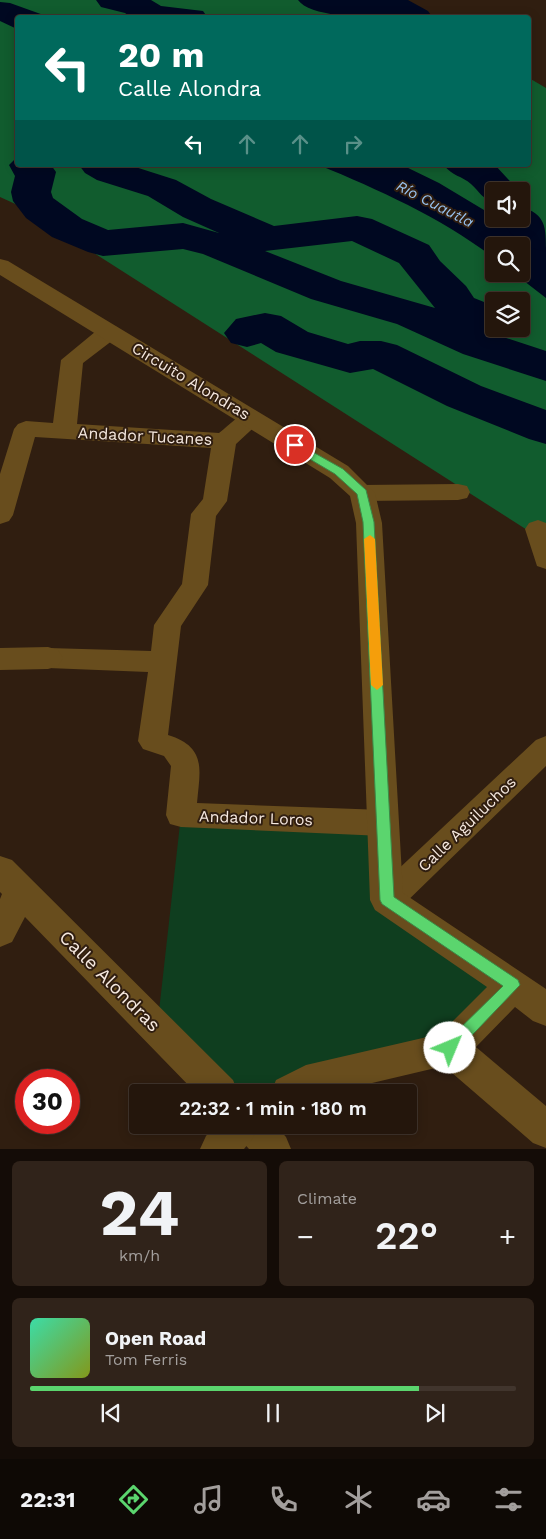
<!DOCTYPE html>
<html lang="en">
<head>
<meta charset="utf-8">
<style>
  :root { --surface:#24160c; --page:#30231a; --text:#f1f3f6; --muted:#a39f9d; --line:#41352d; --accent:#5bd56e }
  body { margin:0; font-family:"Work Sans",sans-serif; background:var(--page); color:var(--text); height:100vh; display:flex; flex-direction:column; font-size:19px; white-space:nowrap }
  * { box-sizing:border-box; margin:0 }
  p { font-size:16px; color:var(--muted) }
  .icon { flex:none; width:28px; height:28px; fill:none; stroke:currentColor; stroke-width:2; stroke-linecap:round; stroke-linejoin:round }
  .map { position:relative; height:1149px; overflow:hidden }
  .sheet { display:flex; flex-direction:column; gap:12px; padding:12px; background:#140c07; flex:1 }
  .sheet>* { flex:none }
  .hud { position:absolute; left:15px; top:15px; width:516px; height:152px; border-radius:5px; box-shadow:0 2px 12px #0003,0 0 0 1px var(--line); background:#00695c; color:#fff; overflow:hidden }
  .buttons { position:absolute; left:485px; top:182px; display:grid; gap:10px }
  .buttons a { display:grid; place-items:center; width:45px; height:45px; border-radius:5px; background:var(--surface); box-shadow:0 2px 12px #0003,0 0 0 1px var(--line); font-size:25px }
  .speed { position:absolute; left:15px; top:1069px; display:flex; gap:10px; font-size:25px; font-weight:700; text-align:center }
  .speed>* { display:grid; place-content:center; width:65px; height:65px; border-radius:50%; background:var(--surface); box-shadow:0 2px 12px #0003,0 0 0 1px var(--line); line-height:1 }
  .speed .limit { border:8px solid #d22; background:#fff; color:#111 }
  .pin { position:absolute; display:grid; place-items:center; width:42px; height:42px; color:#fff; margin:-21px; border:2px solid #fff; border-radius:50%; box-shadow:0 1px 5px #0007 }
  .me { position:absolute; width:55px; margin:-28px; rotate:45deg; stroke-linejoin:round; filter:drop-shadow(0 0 4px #0008) }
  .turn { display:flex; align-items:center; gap:18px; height:105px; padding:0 20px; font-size:22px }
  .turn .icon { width:65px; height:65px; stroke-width:2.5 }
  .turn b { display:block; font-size:35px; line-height:42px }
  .lanes { display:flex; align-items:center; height:48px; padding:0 20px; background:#0003; justify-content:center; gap:25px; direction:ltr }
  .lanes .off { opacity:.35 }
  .big { font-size:38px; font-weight:600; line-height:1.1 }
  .sheet .widget { flex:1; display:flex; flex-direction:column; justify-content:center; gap:8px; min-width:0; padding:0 18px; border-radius:8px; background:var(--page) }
  .sheet .dial { align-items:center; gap:0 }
  .dial b { font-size:65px; line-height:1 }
  .song { display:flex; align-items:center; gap:15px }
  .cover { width:60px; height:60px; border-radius:8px; background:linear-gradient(135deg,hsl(160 70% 55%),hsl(70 70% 35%)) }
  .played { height:5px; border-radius:2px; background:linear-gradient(90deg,var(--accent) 80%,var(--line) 80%) }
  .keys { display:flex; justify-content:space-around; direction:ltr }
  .heat { display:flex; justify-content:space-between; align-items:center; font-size:28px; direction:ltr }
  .sheet .tiles { flex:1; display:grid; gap:12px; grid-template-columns:1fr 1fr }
  .widget:last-child { grid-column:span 2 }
  .trip { position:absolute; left:129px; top:1084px; width:288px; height:50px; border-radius:5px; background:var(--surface); box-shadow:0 2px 12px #0003,0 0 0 1px var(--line); font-weight:600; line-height:50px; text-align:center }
  .tabs { display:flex; height:80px; justify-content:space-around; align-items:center; background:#0e0905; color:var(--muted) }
  .tabs .icon { width:35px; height:35px }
  .tabs .active { color:var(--accent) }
  .tabs b { font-size:22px; color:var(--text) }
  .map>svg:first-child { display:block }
  .green { fill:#0f3e1f }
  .forest { fill:#115c2e; fill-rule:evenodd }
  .water { fill:#000821 }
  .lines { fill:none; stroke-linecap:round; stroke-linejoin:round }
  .river { fill:#000821; fill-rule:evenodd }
  .pedestrian { fill:#684d1d; fill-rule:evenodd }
  .minor { fill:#684d1d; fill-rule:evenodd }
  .route { fill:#5bd56e; stroke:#3b8a48 }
  .slow { fill:#f59e0b }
  .labels { text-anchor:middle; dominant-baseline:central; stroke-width:4; stroke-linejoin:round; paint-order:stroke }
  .far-water-label { font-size:15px; font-style:italic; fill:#99c4f2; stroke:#301e10 }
  .street-label { font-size:16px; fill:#f6e9e0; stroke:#301e10 }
  .near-street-label { font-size:19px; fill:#f6e9e0; stroke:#301e10 }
</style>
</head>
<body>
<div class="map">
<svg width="546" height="1149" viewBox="0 0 546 1149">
  <rect width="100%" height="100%" fill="#301e10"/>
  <path class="green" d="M181 815 383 823 387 900 513 985 450 1048 306 1082 289 1092H220L157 1029Z"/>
  <path class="forest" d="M0 0H381L406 5 427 17 18 18V165H529V78L546 88V542L22 207 0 197ZM494 191H521V219H494ZM494 246H521V274H494ZM494 301H521V329H494Z"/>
  <path class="water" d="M0 2 10 3 49 17 18 18 17 29 0 21Z
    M319 165H402L439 183 494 216V219H499L546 247V298L515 274H521V246H494V258C442 218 379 190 319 165Z"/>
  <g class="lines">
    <path class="river" d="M96 0H151L161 6 203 11 208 18H132L125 13 101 7Z
      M298 0H408L428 11 433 18C405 18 313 22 298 0Z
      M18 156V165H51L56 172 51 192 53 198 82 219 108 230 183 223 219 233 183 217 148 196 97 180 85 173 79 165H129L176 180 211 199 274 226 357 216 372 219 429 245 440 261 466 286 474 298 494 306V329H512L510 332 497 335 546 351V381L463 354 397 324 311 299 203 254 183 249 103 256 88 252 52 237 26 218 13 201 11 192 15 176 9 165ZM352 241 399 263 435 308 341 281 265 251Z
      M444 165H495L519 191H494V202C482 199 480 192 471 184 462 176 452 176 444 165Z
      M521 207C546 214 546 227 546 252 521 245 515 240 500 219H521Z
      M265 313 281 316 308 332 348 344 360 341H381L397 345 481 386 546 410V444L529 439 447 406 373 369 350 373 276 352 261 343 247 347 231 343 224 333 236 319Z"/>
    <path class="pedestrian" d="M109 325 117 327 120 332 117 337 83 363 77 424 219 433C232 423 242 409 259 414L263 419 236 444 227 501 216 516 208 585 181 626 168 735C207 747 200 770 197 803L383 810 394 814 398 823 394 832 383 836 181 827 170 824 166 815 171 766 164 756 143 749 138 741 148 672 48 668 38 665 34 658 38 651 48 648 151 651 154 625 182 584 191 514 203 499 211 448 35 437 13 515 9 521 0 524V474L14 429 18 424 26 421 53 423 61 360 101 327Z
      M458 484 467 486 470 492 467 498 458 500 362 501 353 499 350 493 353 487 362 485Z
      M538 520 546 523V569L537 566 525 529 529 523Z
      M546 736V766L398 910 387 914 376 910 371 900 376 890 536 740Z
      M233 1125H275L286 1137 291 1149H249L238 1137Z"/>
    <path class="minor" d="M0 259 8 261 348 466 375 493 382 523 403 893 546 989V1026L533 1021 515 1007 476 1047 546 1106V1148L533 1143 444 1066 334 1092H271L276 1080 306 1065 440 1034 487 987 375 910 370 900 356 523 350 496 330 478 0 275Z
      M48 647 58 650 63 658 58 666 48 669 0 670V648Z
      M0 856 12 860 233 1080 238 1092H195L25 917 12 942 0 947V899L2 894 0 892Z
      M215 1125H259L253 1138 244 1149H200L206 1136Z"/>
  </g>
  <path class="route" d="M295 442 343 469 366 490 374 522 394 897 518 980 520 985 455 1053 450 1055 445 1053 442 1048 445 1043 503 986 382 904 380 900 363 522 357 494 335 474 291 448 290 445Z"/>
  <path class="slow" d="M370 535 375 539 383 685 377 690 371 685 364 539Z"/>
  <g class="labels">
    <g class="far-water-label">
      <text transform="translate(435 204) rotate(27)">Río Cuautla</text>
    </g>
    <g class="street-label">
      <text transform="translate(191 381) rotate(31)">Circuito Alondras</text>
      <text transform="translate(145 436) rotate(3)">Andador Tucanes</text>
      <text transform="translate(256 818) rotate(2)">Andador Loros</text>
      <text transform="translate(467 824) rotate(-44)">Calle Aguiluchos</text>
    </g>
    <g class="near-street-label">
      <text transform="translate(110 981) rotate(45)">Calle Alondras</text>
    </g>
  </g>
</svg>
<div class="buttons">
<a><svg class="icon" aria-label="sound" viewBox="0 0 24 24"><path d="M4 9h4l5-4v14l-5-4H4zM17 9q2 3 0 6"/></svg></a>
<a><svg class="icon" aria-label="search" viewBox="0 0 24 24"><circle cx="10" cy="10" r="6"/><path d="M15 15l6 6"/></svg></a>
<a><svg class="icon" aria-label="layers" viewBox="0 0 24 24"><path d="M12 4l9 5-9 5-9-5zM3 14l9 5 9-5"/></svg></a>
</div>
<div class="speed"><div class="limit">30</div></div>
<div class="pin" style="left:295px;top:445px;background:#d93025"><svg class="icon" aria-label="arrive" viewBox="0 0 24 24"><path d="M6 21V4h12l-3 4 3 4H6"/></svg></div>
<svg class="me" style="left:450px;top:1048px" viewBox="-20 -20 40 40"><circle r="19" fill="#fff"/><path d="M0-13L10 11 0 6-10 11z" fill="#5bd56e"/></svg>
<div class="trip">22:32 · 1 min · 180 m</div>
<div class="hud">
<div class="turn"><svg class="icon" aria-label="left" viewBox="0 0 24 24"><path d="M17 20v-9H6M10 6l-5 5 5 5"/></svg><div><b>20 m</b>Calle Alondra</div></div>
<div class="lanes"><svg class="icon" aria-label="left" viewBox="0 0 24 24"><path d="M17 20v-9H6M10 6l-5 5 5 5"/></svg><svg class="icon off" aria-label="ahead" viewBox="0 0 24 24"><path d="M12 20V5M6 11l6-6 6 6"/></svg><svg class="icon off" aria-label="ahead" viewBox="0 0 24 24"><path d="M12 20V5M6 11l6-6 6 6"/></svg><svg class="icon off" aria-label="right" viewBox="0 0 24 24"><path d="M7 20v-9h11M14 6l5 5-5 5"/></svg></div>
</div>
</div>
<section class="sheet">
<div class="tiles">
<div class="widget dial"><b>24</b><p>km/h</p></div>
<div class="widget"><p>Climate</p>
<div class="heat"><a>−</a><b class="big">22°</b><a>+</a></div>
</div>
<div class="widget">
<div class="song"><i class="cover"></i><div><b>Open Road</b><p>Tom Ferris</p></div></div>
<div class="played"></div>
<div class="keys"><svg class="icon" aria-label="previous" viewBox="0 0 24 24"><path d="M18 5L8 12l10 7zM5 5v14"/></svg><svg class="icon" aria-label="pause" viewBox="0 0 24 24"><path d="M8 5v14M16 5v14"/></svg><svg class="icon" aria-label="next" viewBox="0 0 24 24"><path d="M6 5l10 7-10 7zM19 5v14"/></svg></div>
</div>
</div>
</section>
<nav class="tabs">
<b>22:31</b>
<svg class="icon active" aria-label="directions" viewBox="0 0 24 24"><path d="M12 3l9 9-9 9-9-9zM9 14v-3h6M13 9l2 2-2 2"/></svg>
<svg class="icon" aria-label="music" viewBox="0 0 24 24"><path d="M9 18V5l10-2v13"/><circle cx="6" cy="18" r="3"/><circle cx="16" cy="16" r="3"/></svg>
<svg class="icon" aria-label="phone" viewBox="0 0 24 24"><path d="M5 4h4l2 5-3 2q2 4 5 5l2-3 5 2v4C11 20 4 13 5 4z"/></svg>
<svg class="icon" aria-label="climate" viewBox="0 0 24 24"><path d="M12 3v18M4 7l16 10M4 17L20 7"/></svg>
<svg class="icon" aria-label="car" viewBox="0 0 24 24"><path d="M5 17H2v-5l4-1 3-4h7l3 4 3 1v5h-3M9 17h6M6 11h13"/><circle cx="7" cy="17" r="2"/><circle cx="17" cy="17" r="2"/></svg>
<svg class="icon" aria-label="filters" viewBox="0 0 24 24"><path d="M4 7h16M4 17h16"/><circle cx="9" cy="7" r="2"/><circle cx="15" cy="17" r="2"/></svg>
</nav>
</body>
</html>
